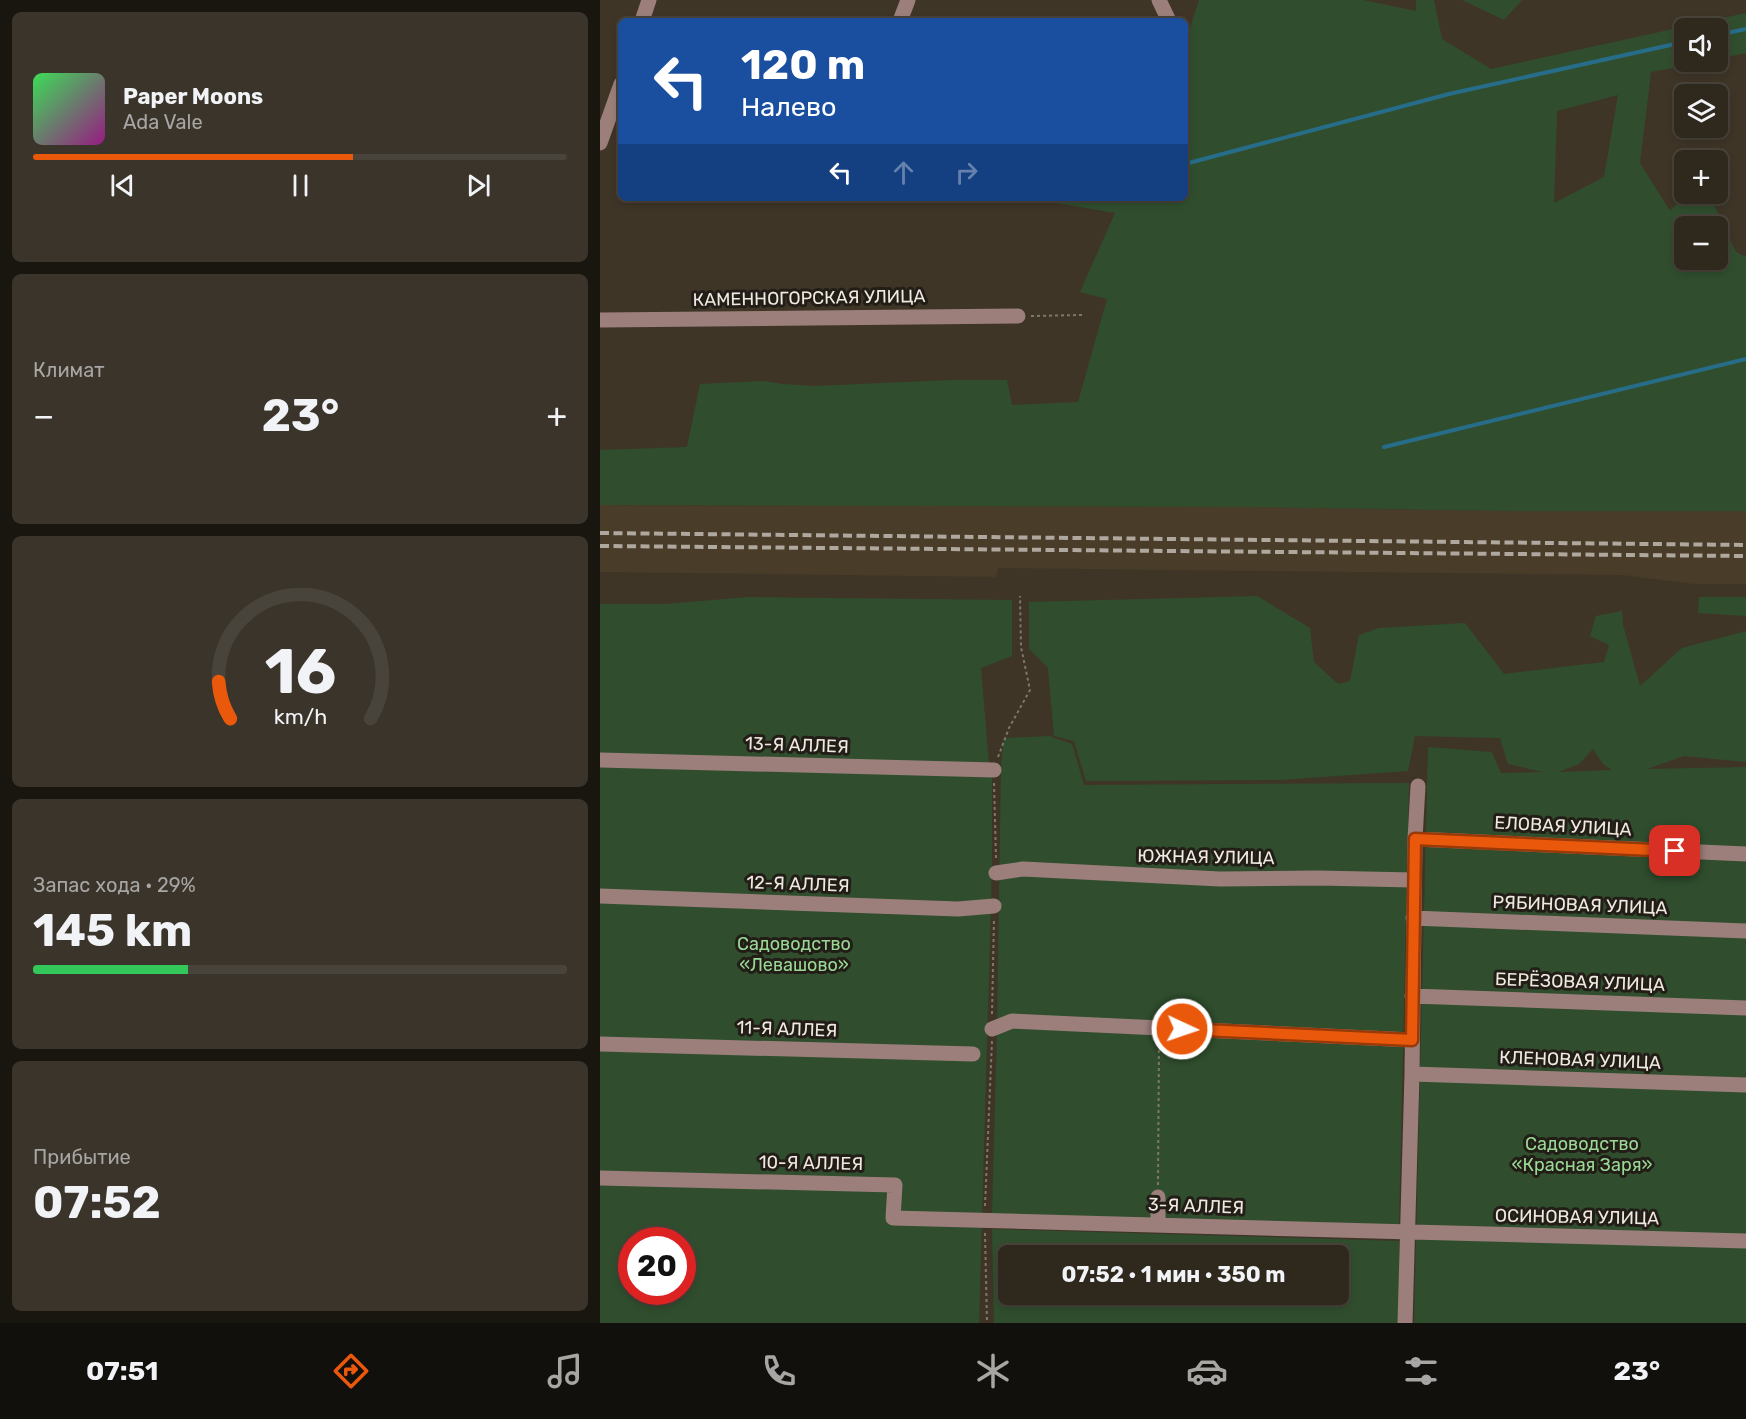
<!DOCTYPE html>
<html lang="ru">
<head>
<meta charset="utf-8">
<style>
  :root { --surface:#2e281d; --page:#3a342a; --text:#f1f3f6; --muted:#a7a6a4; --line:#49443b; --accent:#ea580c }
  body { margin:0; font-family:Rubik,sans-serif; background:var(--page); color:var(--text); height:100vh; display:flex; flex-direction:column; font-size:22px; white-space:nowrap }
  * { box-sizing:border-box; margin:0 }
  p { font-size:20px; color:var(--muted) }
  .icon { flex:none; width:33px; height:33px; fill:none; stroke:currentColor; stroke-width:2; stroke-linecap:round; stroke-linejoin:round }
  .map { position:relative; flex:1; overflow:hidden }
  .side { display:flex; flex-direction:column; gap:12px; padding:12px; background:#191610; width:600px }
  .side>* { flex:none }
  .guide { position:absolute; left:18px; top:18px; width:570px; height:183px; border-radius:9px; box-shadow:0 3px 9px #0003,0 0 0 2px var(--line); background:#1a4fa0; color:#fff; overflow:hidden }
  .tools { position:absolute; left:1074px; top:18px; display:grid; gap:12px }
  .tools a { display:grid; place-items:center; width:54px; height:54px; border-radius:9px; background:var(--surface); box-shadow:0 3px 9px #0003,0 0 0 2px var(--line); font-size:30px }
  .speed { position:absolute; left:18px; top:1227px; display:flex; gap:12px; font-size:30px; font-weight:700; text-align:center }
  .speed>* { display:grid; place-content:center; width:78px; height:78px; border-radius:50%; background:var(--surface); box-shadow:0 3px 9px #0003,0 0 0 2px var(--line); line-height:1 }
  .speed .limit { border:9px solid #d22; background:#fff; color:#111 }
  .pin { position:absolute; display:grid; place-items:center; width:51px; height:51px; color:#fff; margin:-26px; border-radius:12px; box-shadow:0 3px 9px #0006 }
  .me { position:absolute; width:66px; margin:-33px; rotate:93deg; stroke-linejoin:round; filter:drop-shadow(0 0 4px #0008) }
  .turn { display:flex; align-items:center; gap:21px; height:126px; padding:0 24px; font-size:27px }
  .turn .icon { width:78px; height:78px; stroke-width:2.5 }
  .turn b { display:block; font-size:42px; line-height:51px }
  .lanes { display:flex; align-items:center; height:57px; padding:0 24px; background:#0003; justify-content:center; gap:30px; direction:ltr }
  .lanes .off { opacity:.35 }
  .big { font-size:45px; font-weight:700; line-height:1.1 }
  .side .card { flex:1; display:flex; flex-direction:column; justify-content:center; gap:9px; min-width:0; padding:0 21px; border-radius:9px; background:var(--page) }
  .side .dial { align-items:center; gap:0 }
  .dial svg { height:156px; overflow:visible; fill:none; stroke:var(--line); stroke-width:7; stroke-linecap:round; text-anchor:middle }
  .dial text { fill:var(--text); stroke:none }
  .song { display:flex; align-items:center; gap:18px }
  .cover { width:72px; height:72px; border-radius:9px; background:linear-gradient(135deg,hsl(130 70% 55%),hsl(310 70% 35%)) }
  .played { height:6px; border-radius:3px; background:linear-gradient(90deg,var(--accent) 60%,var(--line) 60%) }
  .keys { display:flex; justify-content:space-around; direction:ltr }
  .heat { display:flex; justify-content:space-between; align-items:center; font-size:33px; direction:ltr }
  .charge { height:9px; border-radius:4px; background:linear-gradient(90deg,#34c759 29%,var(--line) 0) }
  .trip { position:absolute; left:398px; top:1245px; width:351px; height:60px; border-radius:9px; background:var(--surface); box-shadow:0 3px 9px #0003,0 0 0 2px var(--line); font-weight:700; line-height:60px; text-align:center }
  .tab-bar { display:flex; height:96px; justify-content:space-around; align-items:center; background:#12100c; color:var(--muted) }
  .tab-bar .icon { width:42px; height:42px }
  .tab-bar .active { color:var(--accent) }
  .tab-bar b { font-size:27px; color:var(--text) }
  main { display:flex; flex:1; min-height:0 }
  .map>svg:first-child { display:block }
  .built { fill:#493c28 }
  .green { fill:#304e2e; fill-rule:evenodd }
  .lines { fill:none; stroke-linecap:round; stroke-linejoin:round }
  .stream { stroke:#276d89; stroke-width:4 }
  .path { stroke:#7f776b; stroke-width:2; stroke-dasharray:3 3; stroke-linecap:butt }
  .minor { stroke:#9c7f7b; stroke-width:15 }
  .rail { stroke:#afa89e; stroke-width:4; stroke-dasharray:9 4.5; stroke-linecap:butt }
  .route-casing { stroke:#983908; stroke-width:15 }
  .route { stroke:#ea580c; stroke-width:10 }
  .labels { text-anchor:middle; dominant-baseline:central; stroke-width:6; stroke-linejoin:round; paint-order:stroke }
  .street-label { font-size:18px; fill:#efe9e0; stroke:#221d17 }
  .park-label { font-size:18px; fill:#99d895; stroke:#221d17 }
</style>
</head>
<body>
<main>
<section class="side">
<div class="card">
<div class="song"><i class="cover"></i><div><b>Paper Moons</b><p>Ada Vale</p></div></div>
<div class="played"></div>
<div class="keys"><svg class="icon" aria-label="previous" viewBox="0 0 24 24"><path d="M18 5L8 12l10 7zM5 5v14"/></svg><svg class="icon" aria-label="pause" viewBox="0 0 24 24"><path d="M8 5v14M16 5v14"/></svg><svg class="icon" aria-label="next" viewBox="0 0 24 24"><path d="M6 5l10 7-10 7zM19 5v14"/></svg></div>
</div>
<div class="card"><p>Климат</p>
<div class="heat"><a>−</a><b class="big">23°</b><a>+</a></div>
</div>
<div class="card dial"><svg viewBox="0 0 100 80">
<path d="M14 69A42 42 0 1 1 86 69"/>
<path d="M14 69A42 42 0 0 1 8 50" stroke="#ea580c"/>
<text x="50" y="56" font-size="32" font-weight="700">16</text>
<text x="50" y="72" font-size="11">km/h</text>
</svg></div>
<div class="card"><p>Запас хода · 29%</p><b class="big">145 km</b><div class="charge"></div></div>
<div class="card"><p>Прибытие</p><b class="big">07:52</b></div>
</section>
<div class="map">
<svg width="1146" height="1323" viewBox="0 0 1146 1323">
  <rect width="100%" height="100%" fill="#3e3527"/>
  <path class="built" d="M0 505 651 507 909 511H1146V584H1095L1021 575 398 568 396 577 0 572Z"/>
  <path class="green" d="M599 0H763L816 11V0H834L842 39 891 69 1146 13V53L1118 59V28H1084V62H1105L1051 72 1040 163 1070 211 1087 194H1109L1136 252 1146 257V511H909L651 507 0 505V450L87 447 100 384 163 381 183 384 214 386 352 380H407L412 405 478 402 507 299 480 292 515 213 427 198H585V44ZM1018 95 1004 177 954 203 957 111ZM1118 226V260H1084V226Z
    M862 0H922L904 20Z
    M657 596 710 628 714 662 738 684 750 681 759 635 779 628 865 623 904 674 1004 662 1009 645 990 636 996 616 1022 611 1023 625 1040 686 1082 648 1146 631V762L1084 756 1047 769 1146 767V1323H814L828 747 892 752 901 773 943 772 908 764 900 738 815 736 808 771 680 780 486 781 474 741 454 736 448 668 429 649V602ZM993 749 1003 764 1012 770 958 772 979 764Z
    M149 597 412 600V656L381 668 389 765H392V867L379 1323H0V604H65ZM32 1240H82V1292H32Z
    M1099 597H1146V616L1098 613Z
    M449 736 472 744 484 785 809 783 799 1226 392 1214 397 1031 401 766 404 738Z
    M392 1229 799 1241V1323H394ZM408 1256H738V1294H408Z"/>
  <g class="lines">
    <path class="stream" d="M1118 35 1146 29
      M585 164 849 94 1084 42
      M784 447 1146 359"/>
    <path class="path" d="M431 316 482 315
      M398 757 409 728 430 690 421 647 420 596
      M394 783 396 858
      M392 1014 394 918
      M558 1185 559 1041
      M385 1206 392 1041
      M385 1233 387 1323"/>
    <path class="minor" d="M559 0 569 21
      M42 21 49 0
      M300 21 308 0
      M0 143 21 84
      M0 320 418 316
      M0 760 394 770
      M815 839 1146 854
      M396 873 423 869 620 879 718 878 814 880
      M0 896 358 909 394 906
      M813 918 1146 931
      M812 996 1146 1008
      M392 1029 412 1021 812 1040
      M0 1044 373 1054
      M812 1074 1146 1085
      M0 1178 295 1185 293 1218 1146 1241
      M558 1197V1224
      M805 1323 812 1074 815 839 818 786"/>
    <path class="rail" d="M0 533 1146 545
      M0 546 1146 556"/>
  </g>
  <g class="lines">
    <g class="route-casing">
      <path id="route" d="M582 1029 812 1040 815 839 1075 851"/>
    </g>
    <use href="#route" class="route"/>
  </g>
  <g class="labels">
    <g class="street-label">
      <text transform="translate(209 298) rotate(-1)">КАМЕННОГОРСКАЯ УЛИЦА</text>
      <text transform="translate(197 745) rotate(2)">13-Я АЛЛЕЯ</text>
      <text transform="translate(963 826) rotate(3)">ЕЛОВАЯ УЛИЦА</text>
      <text transform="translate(606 857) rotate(1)">ЮЖНАЯ УЛИЦА</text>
      <text transform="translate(198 884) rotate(2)">12-Я АЛЛЕЯ</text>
      <text transform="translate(980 905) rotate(2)">РЯБИНОВАЯ УЛИЦА</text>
      <text transform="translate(980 982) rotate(2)">БЕРЁЗОВАЯ УЛИЦА</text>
      <text transform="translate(187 1029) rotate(2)">11-Я АЛЛЕЯ</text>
      <text transform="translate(980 1060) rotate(2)">КЛЕНОВАЯ УЛИЦА</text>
      <text transform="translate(211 1163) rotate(1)">10-Я АЛЛЕЯ</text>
      <text transform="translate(596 1206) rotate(2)">3-Я АЛЛЕЯ</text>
      <text transform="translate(977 1217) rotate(1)">ОСИНОВАЯ УЛИЦА</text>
    </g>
    <g class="park-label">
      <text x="194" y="944">Садоводство<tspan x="194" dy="21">«Левашово»</tspan></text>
      <text x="982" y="1144">Садоводство<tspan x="982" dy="21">«Красная Заря»</tspan></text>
    </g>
  </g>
</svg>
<div class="tools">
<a><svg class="icon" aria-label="sound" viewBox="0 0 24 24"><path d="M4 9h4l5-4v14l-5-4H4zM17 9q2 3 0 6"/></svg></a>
<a><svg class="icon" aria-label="layers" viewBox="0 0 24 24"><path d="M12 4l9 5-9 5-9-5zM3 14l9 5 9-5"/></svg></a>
<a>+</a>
<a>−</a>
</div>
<div class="speed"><div class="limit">20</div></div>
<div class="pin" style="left:1075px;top:851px;background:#d93025"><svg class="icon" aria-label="arrive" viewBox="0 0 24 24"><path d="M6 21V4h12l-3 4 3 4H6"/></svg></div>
<svg class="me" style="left:582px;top:1029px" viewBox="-20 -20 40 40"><circle r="17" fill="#ea580c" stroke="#fff" stroke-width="3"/><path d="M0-11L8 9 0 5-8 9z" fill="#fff"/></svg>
<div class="trip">07:52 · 1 мин · 350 m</div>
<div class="guide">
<div class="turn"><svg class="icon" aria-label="left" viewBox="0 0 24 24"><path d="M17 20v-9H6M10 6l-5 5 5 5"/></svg><div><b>120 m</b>Налево</div></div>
<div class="lanes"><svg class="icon" aria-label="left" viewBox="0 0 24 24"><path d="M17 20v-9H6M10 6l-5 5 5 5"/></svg><svg class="icon off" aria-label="ahead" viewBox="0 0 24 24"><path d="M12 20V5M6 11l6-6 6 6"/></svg><svg class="icon off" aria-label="right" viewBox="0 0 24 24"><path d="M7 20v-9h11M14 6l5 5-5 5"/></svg></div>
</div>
</div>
</main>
<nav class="tab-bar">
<b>07:51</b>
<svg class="icon active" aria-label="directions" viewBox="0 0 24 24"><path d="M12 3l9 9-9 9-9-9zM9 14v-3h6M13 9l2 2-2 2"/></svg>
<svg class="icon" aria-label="music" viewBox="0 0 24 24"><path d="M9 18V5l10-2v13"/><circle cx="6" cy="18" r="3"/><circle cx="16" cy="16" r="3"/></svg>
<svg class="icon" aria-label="phone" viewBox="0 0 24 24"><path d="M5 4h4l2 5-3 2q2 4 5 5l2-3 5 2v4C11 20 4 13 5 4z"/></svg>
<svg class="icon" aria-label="climate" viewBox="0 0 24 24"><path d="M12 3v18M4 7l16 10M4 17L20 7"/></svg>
<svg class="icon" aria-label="car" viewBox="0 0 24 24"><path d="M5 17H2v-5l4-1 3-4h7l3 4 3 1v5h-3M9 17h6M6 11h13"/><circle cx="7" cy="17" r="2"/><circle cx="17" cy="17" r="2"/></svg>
<svg class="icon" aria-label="filters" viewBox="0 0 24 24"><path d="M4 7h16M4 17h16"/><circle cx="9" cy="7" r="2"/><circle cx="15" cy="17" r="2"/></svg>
<b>23°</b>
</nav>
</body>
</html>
